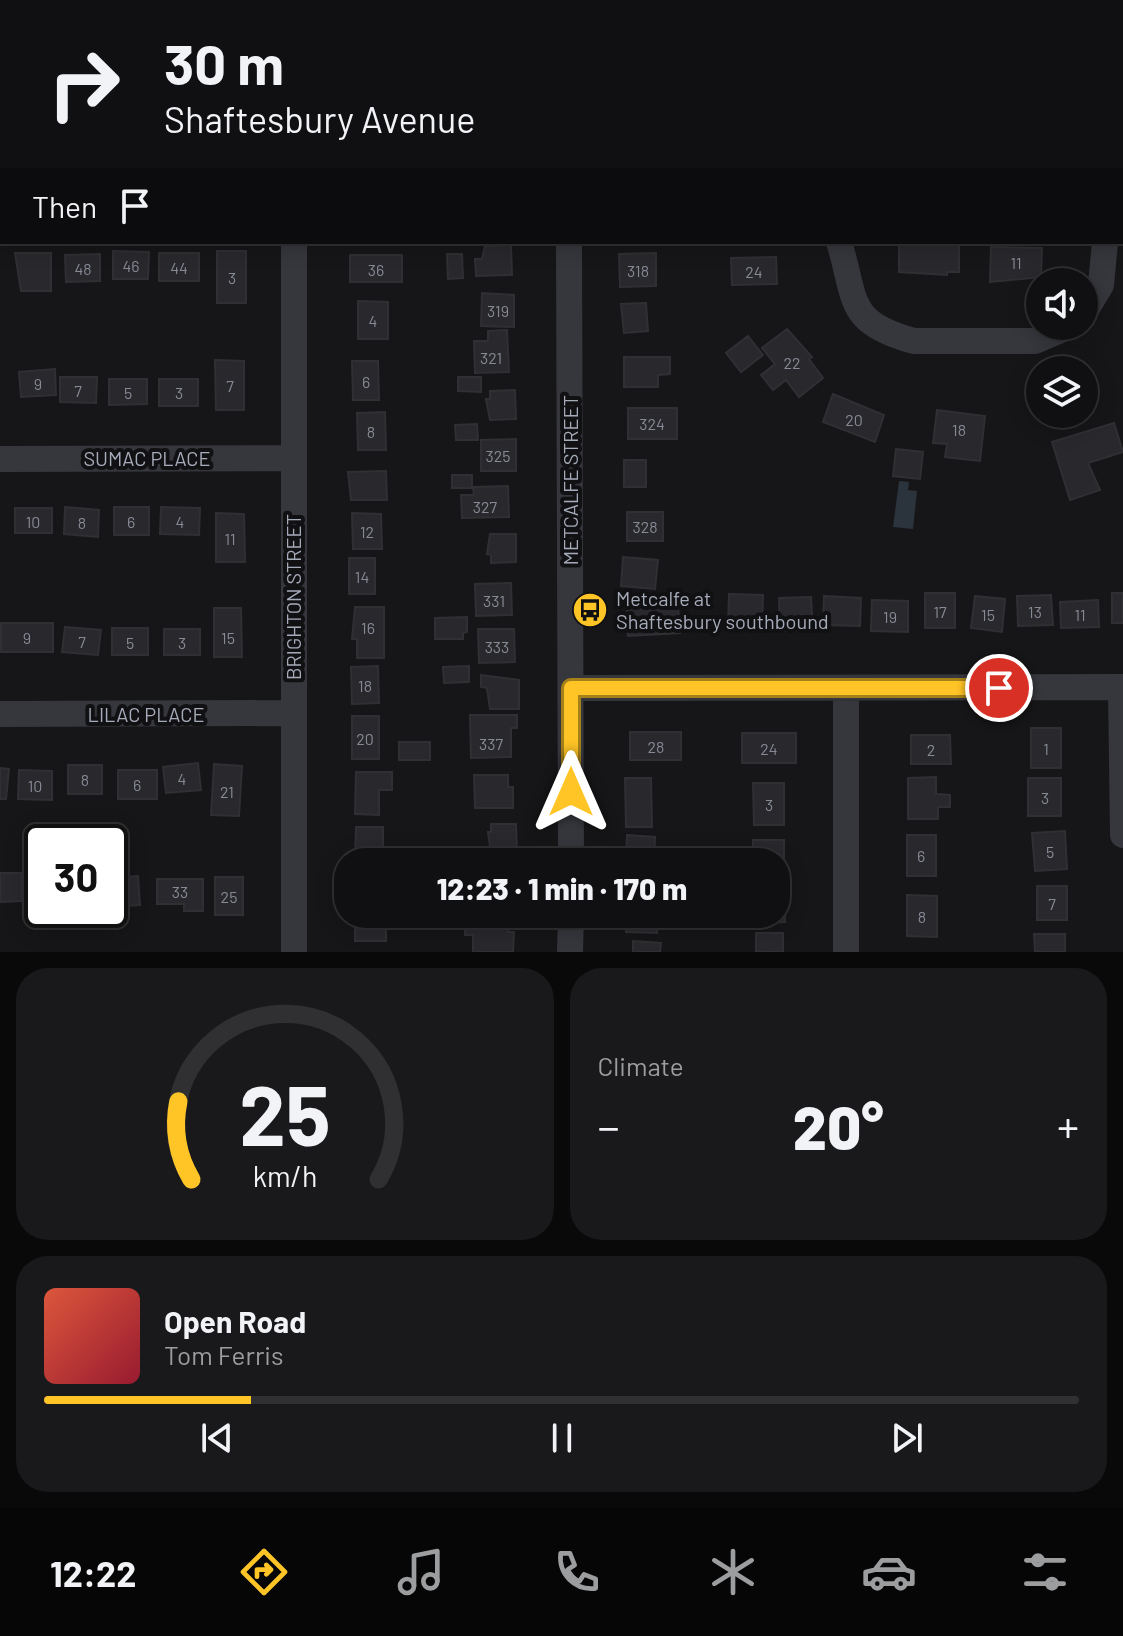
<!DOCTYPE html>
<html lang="en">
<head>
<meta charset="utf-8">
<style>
  :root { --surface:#101012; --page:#19191b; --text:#f1f3f6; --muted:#9c9d9f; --line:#303032; --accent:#ffc526 }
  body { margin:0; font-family:Barlow,sans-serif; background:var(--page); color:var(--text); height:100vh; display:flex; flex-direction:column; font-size:30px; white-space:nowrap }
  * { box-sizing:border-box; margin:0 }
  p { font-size:26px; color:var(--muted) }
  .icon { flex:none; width:44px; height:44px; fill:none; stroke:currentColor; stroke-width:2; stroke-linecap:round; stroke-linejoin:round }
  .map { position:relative; height:952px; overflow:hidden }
  .side { display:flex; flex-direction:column; gap:16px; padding:16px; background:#09090a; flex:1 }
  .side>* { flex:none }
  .banner { position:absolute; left:0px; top:0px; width:1124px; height:244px; box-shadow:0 4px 20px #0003,0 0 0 2px var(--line); background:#101012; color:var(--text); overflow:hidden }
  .controls { position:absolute; left:1026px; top:268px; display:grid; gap:16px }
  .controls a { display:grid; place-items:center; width:72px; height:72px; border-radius:50%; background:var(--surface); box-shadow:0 4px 20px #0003,0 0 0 2px var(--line); font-size:40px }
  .speed { position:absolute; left:24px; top:824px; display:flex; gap:16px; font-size:40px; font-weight:700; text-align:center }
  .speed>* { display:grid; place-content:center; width:104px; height:104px; border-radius:50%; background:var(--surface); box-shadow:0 4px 20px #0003,0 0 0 2px var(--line); line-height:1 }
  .speed .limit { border:4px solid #111; border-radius:12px; background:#fff; color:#111 }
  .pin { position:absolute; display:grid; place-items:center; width:68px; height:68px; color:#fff; margin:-34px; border:4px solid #fff; border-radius:50%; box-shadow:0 2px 8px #0007 }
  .me { position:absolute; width:88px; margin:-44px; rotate:0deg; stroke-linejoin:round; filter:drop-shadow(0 0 6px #0008) }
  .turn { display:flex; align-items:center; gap:28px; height:168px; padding:0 32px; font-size:36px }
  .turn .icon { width:104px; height:104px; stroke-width:2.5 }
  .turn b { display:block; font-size:56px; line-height:68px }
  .then { display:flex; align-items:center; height:76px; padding:0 32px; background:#0003; gap:16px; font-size:30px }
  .big { font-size:60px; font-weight:800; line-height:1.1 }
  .side .tile { flex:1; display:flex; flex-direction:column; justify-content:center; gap:12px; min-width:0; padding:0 28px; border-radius:32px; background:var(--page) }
  .side .dial { align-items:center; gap:0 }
  .dial svg { height:208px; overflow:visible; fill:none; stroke:var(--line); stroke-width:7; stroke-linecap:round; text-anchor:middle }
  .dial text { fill:var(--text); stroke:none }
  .song { display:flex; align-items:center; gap:24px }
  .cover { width:96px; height:96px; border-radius:12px; background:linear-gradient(135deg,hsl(10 70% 55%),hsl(350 70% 35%)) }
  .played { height:8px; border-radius:4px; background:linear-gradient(90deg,var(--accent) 20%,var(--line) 20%) }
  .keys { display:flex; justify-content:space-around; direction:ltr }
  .heat { display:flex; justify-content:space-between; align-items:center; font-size:44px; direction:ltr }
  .side .tiles { flex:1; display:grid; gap:16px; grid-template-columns:1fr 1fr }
  .tile:last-child { grid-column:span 2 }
  .trip { position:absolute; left:334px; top:848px; width:456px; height:80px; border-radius:32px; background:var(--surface); box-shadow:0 4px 20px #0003,0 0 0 2px var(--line); font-weight:800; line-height:80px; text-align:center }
  .tabs { display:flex; height:128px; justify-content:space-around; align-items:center; background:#060607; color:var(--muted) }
  .tabs .icon { width:56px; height:56px }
  .tabs .on { color:var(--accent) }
  .tabs b { font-size:36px; color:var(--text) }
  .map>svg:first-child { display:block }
  .water { fill:#2b333d }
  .building { fill:#29282c; stroke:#302f34; stroke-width:2 }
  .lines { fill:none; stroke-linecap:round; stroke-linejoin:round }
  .minor { stroke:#36373d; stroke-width:26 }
  .route-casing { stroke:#a68019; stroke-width:20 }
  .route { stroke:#ffc526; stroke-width:14 }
  .labels { text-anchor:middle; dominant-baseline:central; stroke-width:8; stroke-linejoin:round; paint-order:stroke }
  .number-label { font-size:16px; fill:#868a95 }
  .street-label { font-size:20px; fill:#a6abb9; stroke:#111113 }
  .poi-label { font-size:20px; fill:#a6abb9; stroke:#111113; text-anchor:start }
</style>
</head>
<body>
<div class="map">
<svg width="1123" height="952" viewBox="0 0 1123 952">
  <rect width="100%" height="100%" fill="#161618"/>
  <path class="water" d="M899 481 909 482 908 490 917 491 913 529 893 527Z"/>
  <path class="building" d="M899 243H959V272H947V275L899 272Z
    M511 245 512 275 476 276 475 259H482L485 246Z
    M991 247 1042 248 1041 277 990 282Z
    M113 251 149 252 148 279H113Z
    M217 251H246V303H217Z
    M15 253H51V291H21Z
    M159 253H199V281H159Z
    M656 253V286L620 287 619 254Z
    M100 254V281L66 282 65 255Z
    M447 254H462L463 278 448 279Z
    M350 255H402V282H350Z
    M776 257 777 284 732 285 731 258Z
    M482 293 514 295V327L481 326Z
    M358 301 388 302V339H358Z
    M646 303 648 331 624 333 621 304Z
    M787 329 812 357 809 359 823 378 799 397 786 380 773 390 761 375 775 364 762 348Z
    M507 330 509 372 475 373 474 341H488V331Z
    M748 336 763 355 741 372 726 353Z
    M624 357H670V374L658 375V387H624Z
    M215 360 244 361V410H216Z
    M352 361H378L379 400H353Z
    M55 369 56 395 21 397 19 372Z
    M60 377H97L96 403 60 402Z
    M458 377H481V392L458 391Z
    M109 379H147V404L109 405Z
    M159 379H198V406H159Z
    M515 390 516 419 490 420 486 399H490V391Z
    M833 394 884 415 875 442 823 422Z
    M628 408H677V439H628Z
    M937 410 985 416 980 461 945 457 947 444 933 443Z
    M385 412 386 450H358L357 413Z
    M1114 423 1123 452 1088 463 1100 490 1070 500 1052 442Z
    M477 424 478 440H456L455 425Z
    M516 439V471H481V440Z
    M896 449 923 452 920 479 893 476Z
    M624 460H646V487H624Z
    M386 471 387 500H351L348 472Z
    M452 475H472V488H452Z
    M508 486 509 517 462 518 461 495H474L473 487Z
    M65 507 99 510 98 537 64 534Z
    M114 507H149V535H114Z
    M161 507 200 508 199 535 160 534Z
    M15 508H52V533H15Z
    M627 512H663V541H627Z
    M216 513 244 514 245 562H216Z
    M352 513 381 514 382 549H353Z
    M490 534H516V562L491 563V555L487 554Z
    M623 557 658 560 655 589 621 586Z
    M349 558H375V594H349Z
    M511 583 512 615 476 616 475 584Z
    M925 593H955V628H925Z
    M1112 593H1123V623H1112Z
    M729 594 763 595 762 626 728 625Z
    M1051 595 1053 625 1018 626 1017 596Z
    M824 596 861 598 860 626 823 625Z
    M975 596 1005 599 1002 632 971 628Z
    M811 597 813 630 780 631 779 598Z
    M872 600 908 601V632L871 631Z
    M1098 600 1099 627 1061 628 1060 602Z
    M355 607H384V658H357V639H352Z
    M678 607 680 633 628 636 627 609Z
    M214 608H241L242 657H214Z
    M467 617V632L463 633V639H435V618Z
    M1 623H53V652H1Z
    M65 627 101 630 98 655 62 652Z
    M112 628H148V655H112Z
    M164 629H200V655H164Z
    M478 629H514L515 662 479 663Z
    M378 666 379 703 352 704 351 667Z
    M469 666V682L444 683 443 667Z
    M481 675 519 680V709H490L487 688 481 687Z
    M470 715H517V728H511V757L471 758Z
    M352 716H379V759H352Z
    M1031 728H1061V768H1031Z
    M630 732H681V760H630Z
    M742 733H796V763H742Z
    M911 735H950L951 764H911Z
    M399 742H430V760H399Z
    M198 763 201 790 166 793 163 767Z
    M214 764 242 766 239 816 211 815Z
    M68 765H102V794H68Z
    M0 768 9 769 6 799H0Z
    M19 770 52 771V800L18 799Z
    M118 770H157V799H118Z
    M356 772H392V790H379V815L355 814Z
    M474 775H508V787H513V808H475Z
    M936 777V794L950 795V807H938V819H908V778Z
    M625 778H651L652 827H626Z
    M1028 778H1061V816H1028Z
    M753 783H784V825H754Z
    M491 824H516L517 853 491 854 488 832H491Z
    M356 827H383V862H355Z
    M1065 831 1067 869 1035 871 1032 833Z
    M627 835 655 837 654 862H626Z
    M907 835H936V876H907Z
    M753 840H784V873H776V862H753Z
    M0 873H22V901L0 902Z
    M138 876 140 905 110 907V878Z
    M215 877H243V915H215Z
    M157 879H203V911H184V904H157Z
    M776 883H784L785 922 753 923V914H776Z
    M1037 886H1067V920H1037Z
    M907 895 937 896V937L907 936Z
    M355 914H398V920H386V941H355Z
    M626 914H657V933L626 932Z
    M474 919H509L508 932H514L513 952H473V935H465V923H475Z
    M756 933H783V952H756Z
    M1034 934H1065V952H1035Z
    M633 941 661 943 660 952H633Z"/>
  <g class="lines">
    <path class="minor" d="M614 2V0
      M1105 2V0
      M0 203H2
      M569 242 571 862
      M839 242C857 300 845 322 914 341H1035L1070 326
      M1084 313 1101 285 1105 242
      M0 459 293 458
      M1121 687 1123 835
      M571 688 1123 687
      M846 688V952
      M0 714 292 713
      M294 952V242
      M570 952 571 914"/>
  </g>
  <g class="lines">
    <g class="route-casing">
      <path id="route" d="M571 792V688H999"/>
    </g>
    <use href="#route" class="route"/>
  </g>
  <defs>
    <g id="bus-disc" transform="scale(1.8)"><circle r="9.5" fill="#ffc526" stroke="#111113"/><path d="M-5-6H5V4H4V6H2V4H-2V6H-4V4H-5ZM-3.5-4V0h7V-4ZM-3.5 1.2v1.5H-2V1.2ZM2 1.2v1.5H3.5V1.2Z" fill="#111"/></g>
  </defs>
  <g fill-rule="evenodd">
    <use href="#bus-disc" x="590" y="610"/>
  </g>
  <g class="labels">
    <g class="number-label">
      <text x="1016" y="262">11</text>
      <text x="131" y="265">46</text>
      <text x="179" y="267">44</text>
      <text x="83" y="268">48</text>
      <text x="376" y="269">36</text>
      <text x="638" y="270">318</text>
      <text x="754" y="271">24</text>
      <text x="232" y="277">3</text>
      <text x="498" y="310">319</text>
      <text x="373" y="320">4</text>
      <text x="491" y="357">321</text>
      <text x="792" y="362">22</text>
      <text x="366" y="381">6</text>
      <text x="38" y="383">9</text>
      <text x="230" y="385">7</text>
      <text x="78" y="390">7</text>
      <text x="128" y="392">5</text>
      <text x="179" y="392">3</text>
      <text x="854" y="419">20</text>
      <text x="652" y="423">324</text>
      <text x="959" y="429">18</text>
      <text x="371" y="431">8</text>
      <text x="498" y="455">325</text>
      <text x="485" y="506">327</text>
      <text x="33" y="521">10</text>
      <text x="131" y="521">6</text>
      <text x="180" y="521">4</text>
      <text x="82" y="522">8</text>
      <text x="645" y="526">328</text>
      <text x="367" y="531">12</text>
      <text x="230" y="538">11</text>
      <text x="362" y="576">14</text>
      <text x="494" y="600">331</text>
      <text x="940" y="611">17</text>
      <text x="1035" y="611">13</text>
      <text x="988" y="614">15</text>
      <text x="1080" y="614">11</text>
      <text x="890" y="616">19</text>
      <text x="368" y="627">16</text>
      <text x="27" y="637">9</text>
      <text x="228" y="637">15</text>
      <text x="82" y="641">7</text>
      <text x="130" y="642">5</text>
      <text x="182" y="642">3</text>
      <text x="497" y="646">333</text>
      <text x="365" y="685">18</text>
      <text x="365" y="738">20</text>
      <text x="491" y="743">337</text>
      <text x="656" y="746">28</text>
      <text x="769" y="748">24</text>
      <text x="1046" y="748">1</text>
      <text x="931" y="749">2</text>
      <text x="182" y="778">4</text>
      <text x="85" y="779">8</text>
      <text x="137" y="784">6</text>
      <text x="35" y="785">10</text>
      <text x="227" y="791">21</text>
      <text x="1045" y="797">3</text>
      <text x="769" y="804">3</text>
      <text x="1050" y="851">5</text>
      <text x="921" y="855">6</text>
      <text x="180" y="891">33</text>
      <text x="229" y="896">25</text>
      <text x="1052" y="903">7</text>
      <text x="922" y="916">8</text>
    </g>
    <g class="street-label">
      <text x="147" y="458">SUMAC PLACE</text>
      <text transform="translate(570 480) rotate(-90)">METCALFE STREET</text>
      <text transform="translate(293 597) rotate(-90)">BRIGHTON STREET</text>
      <text x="146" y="714">LILAC PLACE</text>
    </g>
    <g class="poi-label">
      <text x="616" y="598">Metcalfe at<tspan x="616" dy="23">Shaftesbury southbound</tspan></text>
    </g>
  </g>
</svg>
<div class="controls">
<a><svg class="icon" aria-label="sound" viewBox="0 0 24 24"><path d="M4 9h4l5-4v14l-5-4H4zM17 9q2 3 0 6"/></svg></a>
<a><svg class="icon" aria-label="layers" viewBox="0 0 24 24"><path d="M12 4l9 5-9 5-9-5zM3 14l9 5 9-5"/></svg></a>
</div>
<div class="speed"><div class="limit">30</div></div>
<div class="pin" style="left:999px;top:688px;background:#d93025"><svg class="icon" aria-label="arrive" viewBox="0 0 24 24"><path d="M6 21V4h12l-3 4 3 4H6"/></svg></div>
<svg class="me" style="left:571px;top:792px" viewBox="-20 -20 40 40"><path d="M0-17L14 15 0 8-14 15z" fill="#ffc526" stroke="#fff" stroke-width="4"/></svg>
<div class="trip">12:23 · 1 min · 170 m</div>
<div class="banner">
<div class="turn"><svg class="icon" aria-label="right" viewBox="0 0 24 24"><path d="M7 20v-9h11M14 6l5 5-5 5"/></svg><div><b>30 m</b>Shaftesbury Avenue</div></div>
<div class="then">Then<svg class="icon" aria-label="arrive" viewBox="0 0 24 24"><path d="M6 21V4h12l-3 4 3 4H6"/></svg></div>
</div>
</div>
<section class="side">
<div class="tiles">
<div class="tile dial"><svg viewBox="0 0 100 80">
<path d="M14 69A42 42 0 1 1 86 69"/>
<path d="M14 69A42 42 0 0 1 9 39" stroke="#ffc526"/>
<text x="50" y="56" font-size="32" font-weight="700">25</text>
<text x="50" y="72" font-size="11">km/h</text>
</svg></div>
<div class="tile"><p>Climate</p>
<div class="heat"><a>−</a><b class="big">20°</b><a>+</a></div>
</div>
<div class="tile">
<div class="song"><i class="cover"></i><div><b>Open Road</b><p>Tom Ferris</p></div></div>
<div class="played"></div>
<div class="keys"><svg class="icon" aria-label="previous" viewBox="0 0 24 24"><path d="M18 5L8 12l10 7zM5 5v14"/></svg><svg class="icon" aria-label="pause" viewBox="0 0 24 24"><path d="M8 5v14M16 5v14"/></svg><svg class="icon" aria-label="next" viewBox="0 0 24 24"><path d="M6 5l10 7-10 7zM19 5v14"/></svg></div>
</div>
</div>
</section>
<nav class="tabs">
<b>12:22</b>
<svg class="icon on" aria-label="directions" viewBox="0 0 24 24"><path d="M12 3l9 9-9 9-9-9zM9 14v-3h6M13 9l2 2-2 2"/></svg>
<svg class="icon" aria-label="music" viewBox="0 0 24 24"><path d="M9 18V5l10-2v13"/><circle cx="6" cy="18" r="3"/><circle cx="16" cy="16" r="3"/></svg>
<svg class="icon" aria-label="phone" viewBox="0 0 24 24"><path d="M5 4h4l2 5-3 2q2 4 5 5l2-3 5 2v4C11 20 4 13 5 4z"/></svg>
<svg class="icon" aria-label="climate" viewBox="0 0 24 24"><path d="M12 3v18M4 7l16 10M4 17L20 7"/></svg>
<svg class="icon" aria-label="car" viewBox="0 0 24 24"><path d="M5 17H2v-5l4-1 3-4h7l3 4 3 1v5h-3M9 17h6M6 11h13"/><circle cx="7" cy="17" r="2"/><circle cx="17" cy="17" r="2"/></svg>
<svg class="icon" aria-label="filters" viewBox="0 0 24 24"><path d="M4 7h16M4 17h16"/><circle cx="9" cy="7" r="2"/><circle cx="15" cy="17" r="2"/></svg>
</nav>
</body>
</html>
